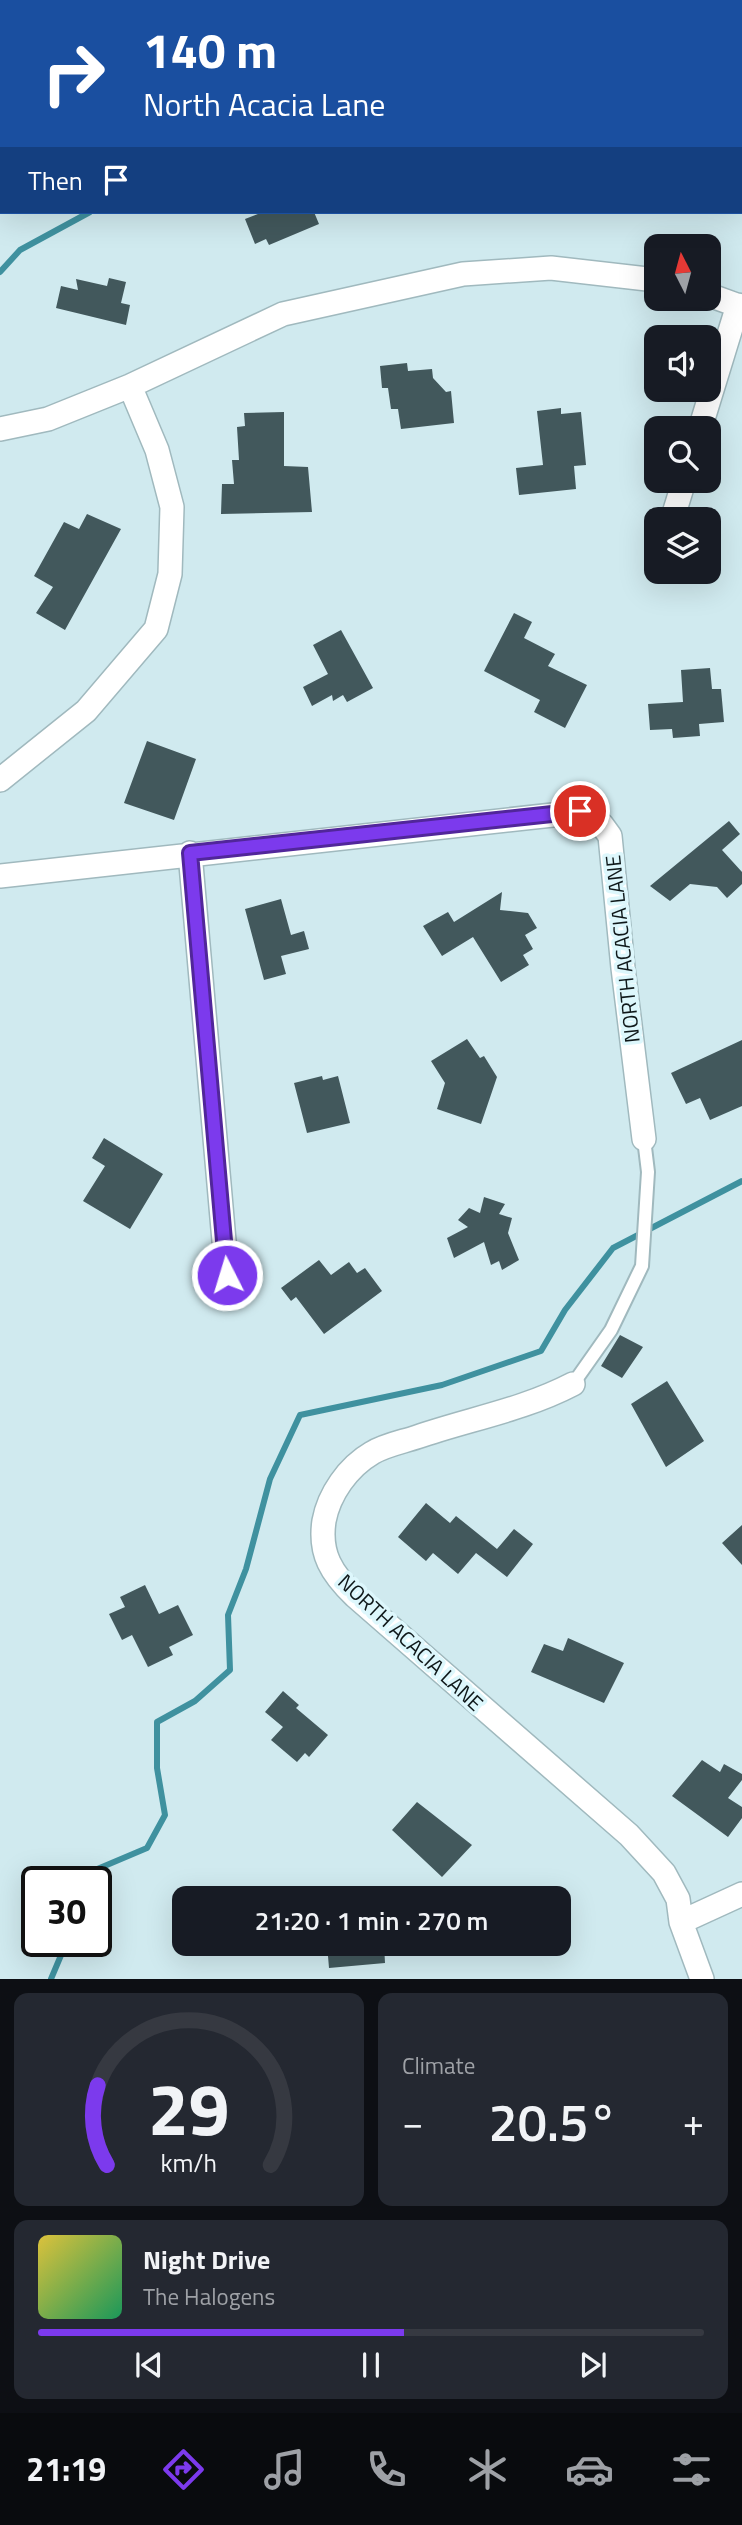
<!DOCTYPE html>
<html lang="en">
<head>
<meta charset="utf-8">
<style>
  :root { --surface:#171b24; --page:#242831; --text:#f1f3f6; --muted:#9ea1a6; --line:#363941; --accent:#7c3aed }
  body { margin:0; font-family:"Titillium Web",sans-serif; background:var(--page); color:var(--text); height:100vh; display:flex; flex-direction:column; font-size:26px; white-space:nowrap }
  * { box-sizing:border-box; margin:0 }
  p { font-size:23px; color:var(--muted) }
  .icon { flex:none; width:38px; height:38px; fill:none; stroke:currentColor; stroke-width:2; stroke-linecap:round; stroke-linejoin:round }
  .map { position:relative; height:1979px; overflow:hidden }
  .side { display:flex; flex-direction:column; gap:14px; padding:14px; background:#0d0f14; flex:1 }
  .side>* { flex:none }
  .top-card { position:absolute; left:0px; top:0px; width:742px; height:214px; box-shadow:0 7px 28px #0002; background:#1a4fa0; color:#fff; overflow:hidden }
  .needle { width:46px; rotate:354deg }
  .buttons { position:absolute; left:644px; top:234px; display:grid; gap:14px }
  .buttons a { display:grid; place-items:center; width:77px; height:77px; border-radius:14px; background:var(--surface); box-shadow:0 7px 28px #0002; font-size:35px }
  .speed { position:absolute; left:21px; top:1866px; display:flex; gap:14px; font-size:35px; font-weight:700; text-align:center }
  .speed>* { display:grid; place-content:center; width:91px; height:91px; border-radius:50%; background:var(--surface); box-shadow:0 7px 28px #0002; line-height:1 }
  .speed .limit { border:4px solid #111; border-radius:10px; background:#fff; color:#111 }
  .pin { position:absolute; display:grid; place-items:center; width:60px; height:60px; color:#fff; margin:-30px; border:4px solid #fff; border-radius:50%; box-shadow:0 2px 7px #0007 }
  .me { position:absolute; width:77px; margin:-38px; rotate:355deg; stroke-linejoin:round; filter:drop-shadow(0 0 5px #0008) }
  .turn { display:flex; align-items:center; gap:24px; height:147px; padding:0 28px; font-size:32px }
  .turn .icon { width:91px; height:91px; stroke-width:2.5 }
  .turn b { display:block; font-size:49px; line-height:60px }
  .then { display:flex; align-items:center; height:66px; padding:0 28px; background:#0003; gap:14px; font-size:26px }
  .big { font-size:52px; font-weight:600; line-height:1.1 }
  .side .tile { flex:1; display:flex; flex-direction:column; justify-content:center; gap:10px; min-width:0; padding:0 24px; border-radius:14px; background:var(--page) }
  .side .dial { align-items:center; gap:0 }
  .dial svg { height:182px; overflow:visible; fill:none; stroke:var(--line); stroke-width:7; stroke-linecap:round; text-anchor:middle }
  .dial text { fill:var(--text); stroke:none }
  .song { display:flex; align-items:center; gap:21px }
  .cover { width:84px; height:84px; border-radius:10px; background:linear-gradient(135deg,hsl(50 70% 55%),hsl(150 70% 35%)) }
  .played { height:7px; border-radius:4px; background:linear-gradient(90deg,var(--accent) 55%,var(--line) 55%) }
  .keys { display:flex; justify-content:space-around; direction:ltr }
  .heat { display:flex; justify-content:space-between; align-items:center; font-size:38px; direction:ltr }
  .side .tiles { flex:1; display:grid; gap:14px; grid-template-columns:1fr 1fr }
  .tile:last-child { grid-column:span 2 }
  .trip { position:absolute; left:172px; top:1886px; width:399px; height:70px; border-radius:14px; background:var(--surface); box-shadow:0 7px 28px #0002; font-weight:600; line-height:70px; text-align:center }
  .tab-bar { display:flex; height:112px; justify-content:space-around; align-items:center; background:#090b0e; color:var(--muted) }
  .tab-bar .icon { width:49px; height:49px }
  .tab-bar .current { color:var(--accent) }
  .tab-bar b { font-size:32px; color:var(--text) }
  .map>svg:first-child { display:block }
  .built { fill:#bde0e7 }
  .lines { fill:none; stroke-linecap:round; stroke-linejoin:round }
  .stream { stroke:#3f919f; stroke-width:6 }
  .building { fill:#42585c }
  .lane-casing { stroke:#a0b9be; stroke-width:16 }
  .street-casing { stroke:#a0b9be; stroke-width:26 }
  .lane { stroke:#fff; stroke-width:12 }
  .street { stroke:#fff; stroke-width:23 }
  .route-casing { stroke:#51269a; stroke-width:18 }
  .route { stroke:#7c3aed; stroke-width:12 }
  .labels { text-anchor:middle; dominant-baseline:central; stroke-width:7; stroke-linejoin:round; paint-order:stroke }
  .street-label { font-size:21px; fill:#0f181a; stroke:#ddf7fc }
</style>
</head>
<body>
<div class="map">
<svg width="742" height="1979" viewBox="0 0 742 1979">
  <rect width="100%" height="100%" fill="#d0eaef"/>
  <path class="built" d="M301 0H742V55L740 2Z"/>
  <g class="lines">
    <path class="stream" d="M184 2V0
      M0 272 20 250 90 212
      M91 1881 95 1870 147 1848 165 1815 157 1768V1722L195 1701 230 1670 228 1615 246 1569 270 1479 300 1415 442 1385 541 1351 565 1310 613 1248 742 1181
      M51 1979 67 1941"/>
  </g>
  <path class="building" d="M263 212H314L319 224 269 245 266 239 255 244 245 219Z
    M109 278 126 282 121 303 130 305 126 325 56 308 61 286 78 290 76 279 107 286Z
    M407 363 408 371 432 369 433 378 446 392 451 391 454 423 401 429 398 409H391L388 388H382L380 366Z
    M561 408V414L581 412 586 465 574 466 576 489 519 495 516 468 543 465 537 411Z
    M284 412V466L308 467 312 512 221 514 222 484H234L232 460H239L237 427 245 426 244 413Z
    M87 514 121 529 65 630 36 613 53 587 34 576 64 522 79 529Z
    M514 613 532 622 524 638 555 654 548 666 587 685 565 728 534 712 540 700 484 671Z
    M341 630 373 688 347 702 343 695 333 701 332 695 312 706 303 687 328 674 313 645Z
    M710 668 712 689H721L724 722 699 724 700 736 673 738 672 729 650 730 648 704 683 702 681 670Z
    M147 741 196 759 174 820 124 803Z
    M729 821 740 834 722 850 742 872V884L727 898 717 887 690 884 670 901 650 886Z
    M502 892 500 910 528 913 537 928 525 935 533 949 523 955 529 965 501 982 473 937 442 956 423 926 448 912 454 922Z
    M281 899 291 935 304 931 309 949 281 956 286 974 264 980 245 909Z
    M467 1039 480 1058 484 1056 497 1077 481 1124 437 1109 445 1083 431 1061Z
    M742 1040V1106L710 1120 700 1098 686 1104 671 1073Z
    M322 1076 323 1080 338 1076 350 1123 307 1133 294 1083Z
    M104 1138 163 1174 130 1229 83 1201 105 1166 92 1158Z
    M484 1197 505 1204 499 1214 512 1218 508 1233 519 1260 502 1270 499 1261 491 1265 484 1242 454 1258 447 1238 468 1227 458 1220 469 1208 480 1213Z
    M319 1260 331 1275 349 1262 357 1273 365 1268 382 1291 324 1334 296 1297 291 1301 281 1288Z
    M620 1335 643 1347 622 1378 601 1366Z
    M667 1381 704 1441 666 1467 631 1404Z
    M426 1503 450 1523 456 1516 497 1549 514 1529 533 1544 507 1577 476 1553 458 1574 433 1553 426 1561 398 1537Z
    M742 1525V1565L722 1543Z
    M145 1585 159 1614 178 1605 193 1635 169 1647 173 1655 148 1667 132 1635 122 1640 109 1614 125 1607 120 1597Z
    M568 1638 624 1663 604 1703 531 1672 544 1644 563 1651Z
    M283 1691 299 1705 296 1708 328 1735 309 1757 305 1753 297 1762 271 1740 283 1727 265 1712Z
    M702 1760 720 1772 724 1764 742 1774V1780L728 1798 742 1807V1818L728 1837 672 1796Z
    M417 1802 472 1845 442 1877 392 1830Z
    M327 1944H384L385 1963 329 1968Z"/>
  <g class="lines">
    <g class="lane-casing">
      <path id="lane" d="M573 1384 611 1330 642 1266 648 1172 644 1139"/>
    </g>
    <g class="street-casing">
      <path id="street" d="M709 295 742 307
        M0 429 48 419 130 386 283 314 463 274 551 268 656 280
        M700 429 738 305
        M672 520 684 481
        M0 780 86 711 156 629 170 574 172 507 157 450 130 386
        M190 853 227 1275
        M0 876 580 812 602 825 610 836 623 968 644 1139
        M573 1384C523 1410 469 1419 417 1437 402 1442 385 1445 372 1453 348 1467 329 1494 324 1521 319 1554 332 1574 355 1596L629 1835 664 1873 678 1899 681 1922 702 1979
        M681 1922 742 1894"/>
    </g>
    <use href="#lane" class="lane"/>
    <use href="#street" class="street"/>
  </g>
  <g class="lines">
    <g class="route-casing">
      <path id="route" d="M227 1275 190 853 580 811"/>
    </g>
    <use href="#route" class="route"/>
  </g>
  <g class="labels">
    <g class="street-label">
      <text transform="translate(622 949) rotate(-96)">NORTH ACACIA LANE</text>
      <text transform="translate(411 1642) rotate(43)">NORTH ACACIA LANE</text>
    </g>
  </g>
</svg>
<div class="buttons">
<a><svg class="needle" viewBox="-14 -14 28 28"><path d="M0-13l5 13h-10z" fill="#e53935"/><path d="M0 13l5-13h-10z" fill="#9ea1a6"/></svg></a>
<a><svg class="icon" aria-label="sound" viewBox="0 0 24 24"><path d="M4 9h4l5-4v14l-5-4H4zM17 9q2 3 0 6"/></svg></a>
<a><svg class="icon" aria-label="search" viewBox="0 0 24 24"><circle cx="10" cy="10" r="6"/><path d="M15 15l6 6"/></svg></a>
<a><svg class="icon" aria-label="layers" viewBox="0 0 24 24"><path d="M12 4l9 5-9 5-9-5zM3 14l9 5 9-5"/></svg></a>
</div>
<div class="speed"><div class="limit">30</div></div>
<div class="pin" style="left:580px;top:811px;background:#d93025"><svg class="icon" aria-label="arrive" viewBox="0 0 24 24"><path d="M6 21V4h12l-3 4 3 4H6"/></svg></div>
<svg class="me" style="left:227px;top:1275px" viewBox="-20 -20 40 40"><circle r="17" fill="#7c3aed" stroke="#fff" stroke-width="3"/><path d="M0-11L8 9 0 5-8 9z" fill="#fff"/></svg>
<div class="trip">21:20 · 1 min · 270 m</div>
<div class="top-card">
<div class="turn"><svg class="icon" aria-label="right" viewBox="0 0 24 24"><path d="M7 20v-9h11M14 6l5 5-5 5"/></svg><div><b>140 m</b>North Acacia Lane</div></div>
<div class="then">Then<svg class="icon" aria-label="arrive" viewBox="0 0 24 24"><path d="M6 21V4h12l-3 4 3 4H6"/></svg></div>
</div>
</div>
<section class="side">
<div class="tiles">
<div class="tile dial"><svg viewBox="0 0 100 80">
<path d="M14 69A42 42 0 1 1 86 69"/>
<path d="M14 69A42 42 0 0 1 10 34" stroke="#7c3aed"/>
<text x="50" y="56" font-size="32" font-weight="700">29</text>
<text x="50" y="72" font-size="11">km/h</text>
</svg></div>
<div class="tile"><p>Climate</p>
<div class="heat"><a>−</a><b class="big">20.5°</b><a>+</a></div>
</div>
<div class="tile">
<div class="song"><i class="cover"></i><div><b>Night Drive</b><p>The Halogens</p></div></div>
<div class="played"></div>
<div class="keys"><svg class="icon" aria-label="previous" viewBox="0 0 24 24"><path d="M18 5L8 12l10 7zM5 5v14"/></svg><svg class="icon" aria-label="pause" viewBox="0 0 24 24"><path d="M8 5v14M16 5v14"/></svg><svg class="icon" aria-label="next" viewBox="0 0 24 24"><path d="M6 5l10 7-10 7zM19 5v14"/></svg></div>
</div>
</div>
</section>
<nav class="tab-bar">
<b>21:19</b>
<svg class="icon current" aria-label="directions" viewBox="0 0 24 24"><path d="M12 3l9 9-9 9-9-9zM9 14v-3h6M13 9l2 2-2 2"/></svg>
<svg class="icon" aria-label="music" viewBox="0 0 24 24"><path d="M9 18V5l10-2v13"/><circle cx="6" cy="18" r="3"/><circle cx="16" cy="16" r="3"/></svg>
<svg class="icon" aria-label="phone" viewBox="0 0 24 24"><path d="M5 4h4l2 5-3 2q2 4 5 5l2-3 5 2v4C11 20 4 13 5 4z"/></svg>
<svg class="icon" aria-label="climate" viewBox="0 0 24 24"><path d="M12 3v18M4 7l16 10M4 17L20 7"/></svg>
<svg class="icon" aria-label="car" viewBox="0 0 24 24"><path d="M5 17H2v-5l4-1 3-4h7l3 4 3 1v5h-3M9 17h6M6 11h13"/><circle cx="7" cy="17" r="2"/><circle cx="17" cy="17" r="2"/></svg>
<svg class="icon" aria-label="filters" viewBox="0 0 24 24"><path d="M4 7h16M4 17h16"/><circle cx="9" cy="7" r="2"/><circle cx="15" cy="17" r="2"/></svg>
</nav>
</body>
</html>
